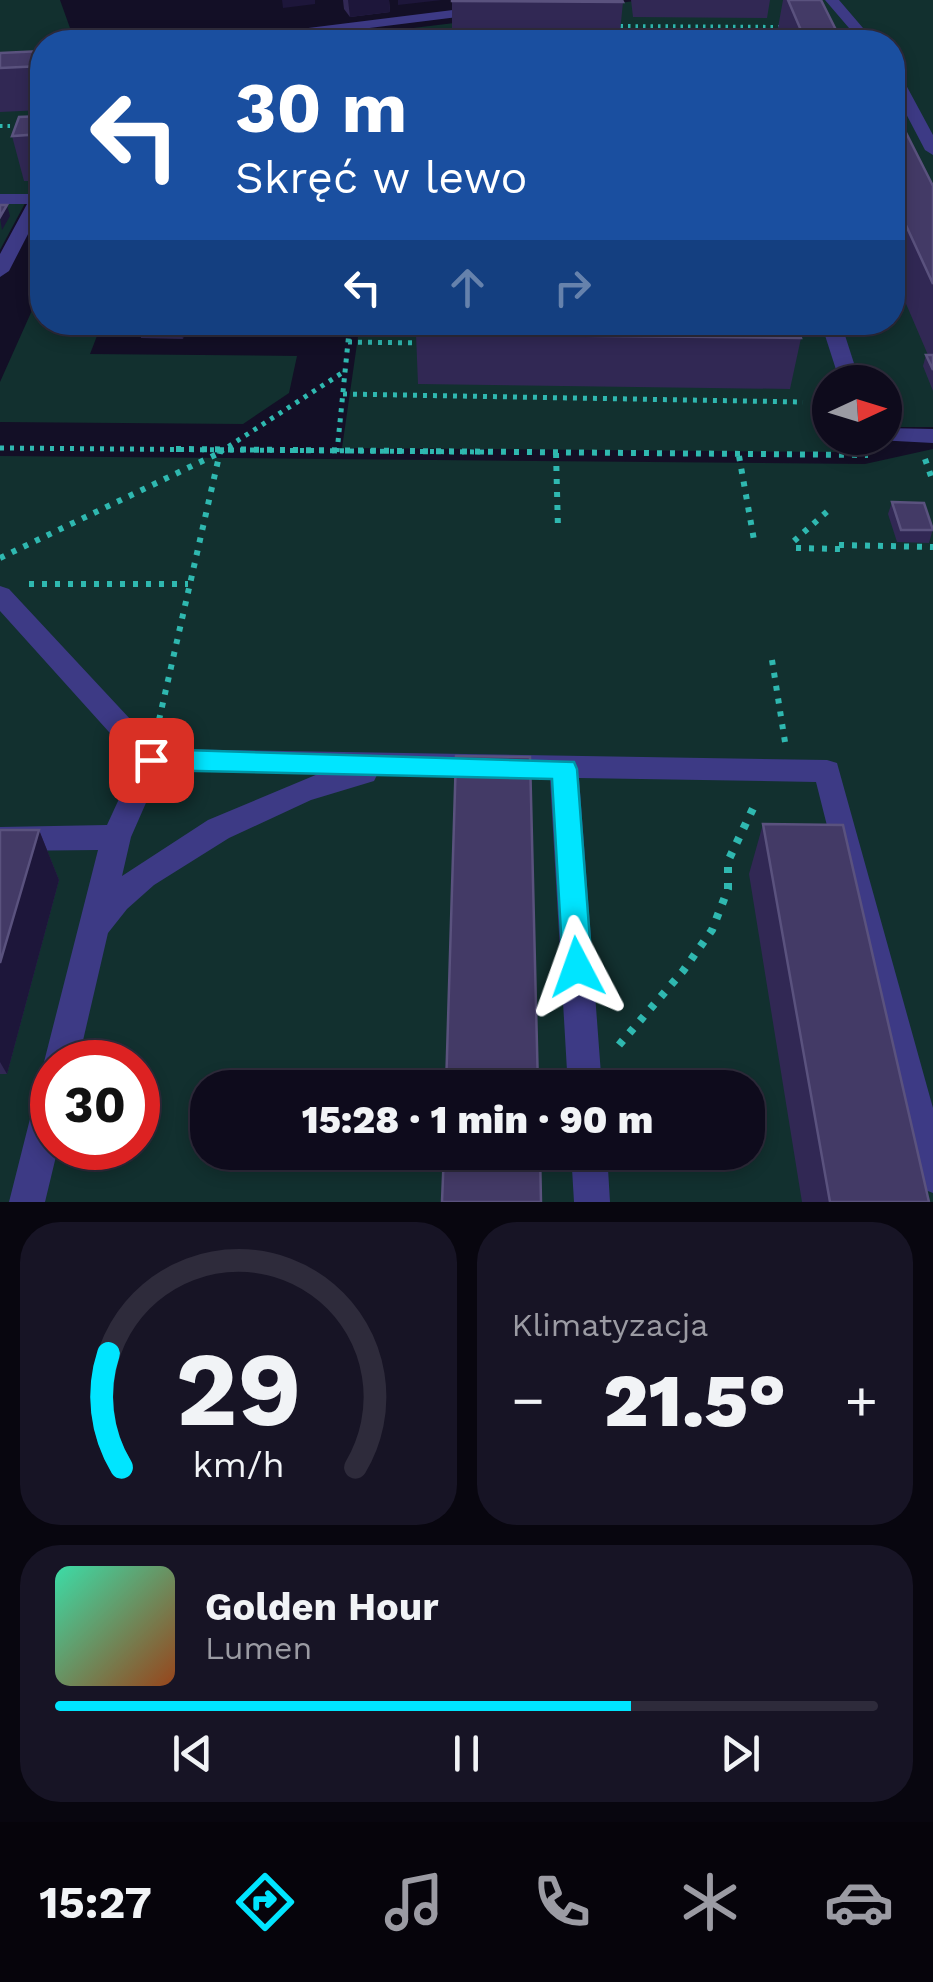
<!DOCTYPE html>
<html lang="pl">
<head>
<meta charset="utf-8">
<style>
  :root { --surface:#0e0b1c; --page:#171425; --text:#f1f3f6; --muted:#9b9ba3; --line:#2e2b3b; --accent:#00e5ff }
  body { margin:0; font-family:"Work Sans",sans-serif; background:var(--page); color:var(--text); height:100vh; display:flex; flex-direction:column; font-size:38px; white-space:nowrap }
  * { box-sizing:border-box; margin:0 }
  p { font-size:32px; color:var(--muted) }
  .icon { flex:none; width:55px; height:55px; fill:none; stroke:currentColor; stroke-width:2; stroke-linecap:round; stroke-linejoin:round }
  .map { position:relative; height:1202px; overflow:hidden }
  .drawer { display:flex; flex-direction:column; gap:20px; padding:20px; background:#08060f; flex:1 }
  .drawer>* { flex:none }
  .hud { position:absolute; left:30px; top:30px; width:875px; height:305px; border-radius:40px; box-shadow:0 5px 15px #0003,0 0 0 2px var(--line); background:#1a4fa0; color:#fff; overflow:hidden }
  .needle { width:65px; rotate:86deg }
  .tools { position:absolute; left:812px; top:365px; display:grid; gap:20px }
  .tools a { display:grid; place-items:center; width:90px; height:90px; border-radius:50%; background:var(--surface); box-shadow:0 5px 15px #0003,0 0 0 2px var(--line); font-size:50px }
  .speed { position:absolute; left:30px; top:1040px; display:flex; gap:20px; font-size:50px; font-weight:700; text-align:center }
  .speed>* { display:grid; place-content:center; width:130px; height:130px; border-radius:50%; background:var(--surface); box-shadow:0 5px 15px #0003,0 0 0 2px var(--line); line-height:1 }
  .speed .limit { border:15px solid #d22; background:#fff; color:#111 }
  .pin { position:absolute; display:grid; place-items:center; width:85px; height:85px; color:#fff; margin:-42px; border-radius:20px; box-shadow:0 5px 15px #0006 }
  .me { position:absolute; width:110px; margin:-55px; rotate:356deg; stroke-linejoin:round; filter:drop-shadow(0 0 8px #0008) }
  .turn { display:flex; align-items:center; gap:35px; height:210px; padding:0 40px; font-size:45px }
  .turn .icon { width:130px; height:130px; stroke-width:2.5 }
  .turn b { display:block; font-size:70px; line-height:85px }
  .lanes { display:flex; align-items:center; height:95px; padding:0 40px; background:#0003; justify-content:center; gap:50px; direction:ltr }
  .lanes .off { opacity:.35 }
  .big { font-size:75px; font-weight:800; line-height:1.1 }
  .drawer .widget { flex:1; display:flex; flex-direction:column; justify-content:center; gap:15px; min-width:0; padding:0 35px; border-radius:40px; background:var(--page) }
  .drawer .dial { align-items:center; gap:0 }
  .dial svg { height:260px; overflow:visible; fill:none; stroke:var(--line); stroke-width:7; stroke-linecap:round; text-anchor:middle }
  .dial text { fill:var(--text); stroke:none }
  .song { display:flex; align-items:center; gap:30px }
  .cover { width:120px; height:120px; border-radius:15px; background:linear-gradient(135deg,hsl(160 70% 55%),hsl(20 70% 35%)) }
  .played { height:10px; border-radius:5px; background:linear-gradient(90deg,var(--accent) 70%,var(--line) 70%) }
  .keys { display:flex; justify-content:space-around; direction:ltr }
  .heat { display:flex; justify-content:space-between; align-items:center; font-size:55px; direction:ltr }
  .drawer .tiles { flex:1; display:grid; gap:20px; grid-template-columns:1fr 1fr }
  .widget:last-child { grid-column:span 2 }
  .trip { position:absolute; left:190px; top:1070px; width:575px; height:100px; border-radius:40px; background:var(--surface); box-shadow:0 5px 15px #0003,0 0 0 2px var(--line); font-weight:800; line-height:100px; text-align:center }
  .tab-bar { display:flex; height:160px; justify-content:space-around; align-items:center; background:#06040b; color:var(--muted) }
  .tab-bar .icon { width:70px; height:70px }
  .tab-bar .active { color:var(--accent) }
  .tab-bar b { font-size:45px; color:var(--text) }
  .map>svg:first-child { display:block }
  .green { fill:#12302f; fill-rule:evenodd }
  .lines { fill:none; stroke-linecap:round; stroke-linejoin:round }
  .path-far3 { stroke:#2fb8b0; stroke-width:4; stroke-dasharray:2.5 5; stroke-linecap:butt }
  .path-far2 { stroke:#2fb8b0; stroke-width:5; stroke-dasharray:4 6; stroke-linecap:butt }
  .path-far1 { stroke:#2fb8b0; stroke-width:6; stroke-dasharray:5 8; stroke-linecap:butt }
  .path { stroke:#2fb8b0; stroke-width:8; stroke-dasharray:6 10; stroke-linecap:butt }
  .minor { fill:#3d3a85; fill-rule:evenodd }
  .wall { fill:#312854 }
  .shaded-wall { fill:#1d163a }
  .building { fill:#433a66; stroke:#5a527e; stroke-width:2.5 }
  .route { fill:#00e5ff; stroke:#0095a6; stroke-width:2.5 }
</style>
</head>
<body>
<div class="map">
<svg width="933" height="1202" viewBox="0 0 933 1202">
  <rect width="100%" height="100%" fill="#130f26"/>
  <path class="green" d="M0 0H60L75 42H42V58L0 64Z
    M643 0H933V427H885V382H830V438L837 452 342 448 360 323 892 322V42H401L405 29Z
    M42 74V194H30L0 250V80Z
    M42 288V322L102 323 90 354 297 356 289 393 243 424 0 422V382Z
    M933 449V1202H0V456L865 464ZM52 1062H138V1148H52ZM208 1088H748V1152H208Z"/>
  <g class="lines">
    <path class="path-far3" d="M613 26 786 27
      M619 28 622 42
      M0 126H21"/>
    <path class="path-far2" d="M348 342 422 343
      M343 394 803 402
      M0 448 486 452
      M220 452 345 371
      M337 452 350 322"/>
    <path class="path-far1" d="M176 449 868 455
      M556 453 558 529
      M739 456 754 540
      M925 459 933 482
      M794 541 830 509
      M839 545 933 547
      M796 548 840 549
      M0 558 219 453
      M29 584H188
      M772 660 785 742
      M159 720 220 452 224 449"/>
    <path class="path" d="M619 1045 683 971 712 930 728 889V861L757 800"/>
    <path class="minor" d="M825 0H839L875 42H861Z
      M485 6 490 7V13L257 42H220L227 38Z
      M892 68 899 72 933 135V155L925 150 892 87Z
      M0 194H42V207L9 271 0 277V254L27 204H0Z
      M825 322 842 326 860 382H840L822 326Z
      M885 428 933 429V443L877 440 885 438Z
      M0 586 9 589 158 749 827 760 837 763 933 1108V1193L920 1188 915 1175 816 782 579 778 602 1088H568L550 778 377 775 374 781 311 800 229 838 154 885 127 909 108 933 78 1062H52V1075L49 1074 44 1062 98 850 0 851V827L107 825 136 762 0 611ZM160 771 318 774 208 820 122 876 131 837Z
      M52 1082V1148H58L45 1202H9L35 1099 40 1087Z
      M571 1152H607L610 1202H574Z"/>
  </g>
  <path class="wall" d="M343 0H389L390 12 350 17 344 9Z
    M452 0 623 2 619 42H413H452Z
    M631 0H770L767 18 633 17Z
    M783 0H821L842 42H781L777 33Z
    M42 51V110L0 112V53Z
    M892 105 933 186V391L923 366 926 355H928L892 271Z
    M42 116V181H24L12 136Z
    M138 322H188L183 339 141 338Z
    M232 322H304V325Z
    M416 334 801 338 790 389 418 384Z
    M892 502 933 529 929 543 897 542 888 514Z
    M763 824 929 1202H802L749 874Z
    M0 830H39L59 880 7 1074H0Z"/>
  <path class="shaded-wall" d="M282 0H315V4L283 8Z
    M348 0H389L390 12 350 17Z
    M398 0H442L398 5Z
    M7 205 10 216 2 230 0 217Z
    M180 322H188L183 339Z
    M39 830 59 880 7 1074 0 1062V963Z"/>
  <path class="building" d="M452 0H622L623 2 452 1Z
    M788 0H821L842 42H806Z
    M42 51V66L0 68V53Z
    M892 105 933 186V284L892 195Z
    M42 116V134L12 136 19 117Z
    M0 205H7L0 217Z
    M417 322H796L801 338 416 334Z
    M926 355H933V370Z
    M892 502 924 503 933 530H901Z
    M456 756 530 757 538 1088H446Z
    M763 824 843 825 929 1202H830Z
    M0 830H39L0 963Z
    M444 1152H540L541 1202H442Z"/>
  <path class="route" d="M151 749 574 762 577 769 592 967 588 977 577 981 567 977 563 967 552 779 151 770 142 767 138 760 142 752Z"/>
</svg>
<div class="tools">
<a><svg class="needle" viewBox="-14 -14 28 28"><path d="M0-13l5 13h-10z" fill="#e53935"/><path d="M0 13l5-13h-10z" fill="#9b9ba3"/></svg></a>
</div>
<div class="speed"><div class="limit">30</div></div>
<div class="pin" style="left:151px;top:760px;background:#d93025"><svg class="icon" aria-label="arrive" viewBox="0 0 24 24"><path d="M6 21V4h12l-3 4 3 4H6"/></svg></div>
<svg class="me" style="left:577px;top:967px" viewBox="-20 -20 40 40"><path d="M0-17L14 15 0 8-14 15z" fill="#00e5ff" stroke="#fff" stroke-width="4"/></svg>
<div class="trip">15:28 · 1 min · 90 m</div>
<div class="hud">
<div class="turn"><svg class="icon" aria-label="left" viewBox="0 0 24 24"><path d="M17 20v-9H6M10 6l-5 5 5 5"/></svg><div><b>30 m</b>Skręć w lewo</div></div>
<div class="lanes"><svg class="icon" aria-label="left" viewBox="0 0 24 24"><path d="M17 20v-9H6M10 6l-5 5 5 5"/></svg><svg class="icon off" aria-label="ahead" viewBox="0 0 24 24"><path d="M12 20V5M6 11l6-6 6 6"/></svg><svg class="icon off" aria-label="right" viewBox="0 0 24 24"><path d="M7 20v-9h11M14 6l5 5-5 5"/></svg></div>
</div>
</div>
<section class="drawer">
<div class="tiles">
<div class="widget dial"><svg viewBox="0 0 100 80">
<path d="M14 69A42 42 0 1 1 86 69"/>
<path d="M14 69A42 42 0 0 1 10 34" stroke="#00e5ff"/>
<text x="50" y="56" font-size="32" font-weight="700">29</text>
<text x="50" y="72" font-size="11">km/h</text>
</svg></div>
<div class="widget"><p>Klimatyzacja</p>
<div class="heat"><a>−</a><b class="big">21.5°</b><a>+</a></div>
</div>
<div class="widget">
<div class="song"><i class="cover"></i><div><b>Golden Hour</b><p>Lumen</p></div></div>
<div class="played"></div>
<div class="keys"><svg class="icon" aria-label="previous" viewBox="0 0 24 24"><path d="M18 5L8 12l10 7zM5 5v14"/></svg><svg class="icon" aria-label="pause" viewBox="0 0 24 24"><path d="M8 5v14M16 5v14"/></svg><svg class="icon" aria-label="next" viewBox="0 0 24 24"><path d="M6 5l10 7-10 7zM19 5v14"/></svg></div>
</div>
</div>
</section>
<nav class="tab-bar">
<b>15:27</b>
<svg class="icon active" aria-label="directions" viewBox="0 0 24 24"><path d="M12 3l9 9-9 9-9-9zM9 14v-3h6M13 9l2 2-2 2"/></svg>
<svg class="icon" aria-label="music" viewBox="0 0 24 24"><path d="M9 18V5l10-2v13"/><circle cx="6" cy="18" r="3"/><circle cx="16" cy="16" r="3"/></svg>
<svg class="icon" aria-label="phone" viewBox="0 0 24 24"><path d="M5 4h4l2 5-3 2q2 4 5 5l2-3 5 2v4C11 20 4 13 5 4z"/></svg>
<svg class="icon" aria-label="climate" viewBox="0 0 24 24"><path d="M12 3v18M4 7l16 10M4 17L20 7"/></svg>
<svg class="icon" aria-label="car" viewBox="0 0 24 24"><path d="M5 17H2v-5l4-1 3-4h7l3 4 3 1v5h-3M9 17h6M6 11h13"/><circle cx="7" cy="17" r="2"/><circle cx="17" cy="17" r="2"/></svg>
</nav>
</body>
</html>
